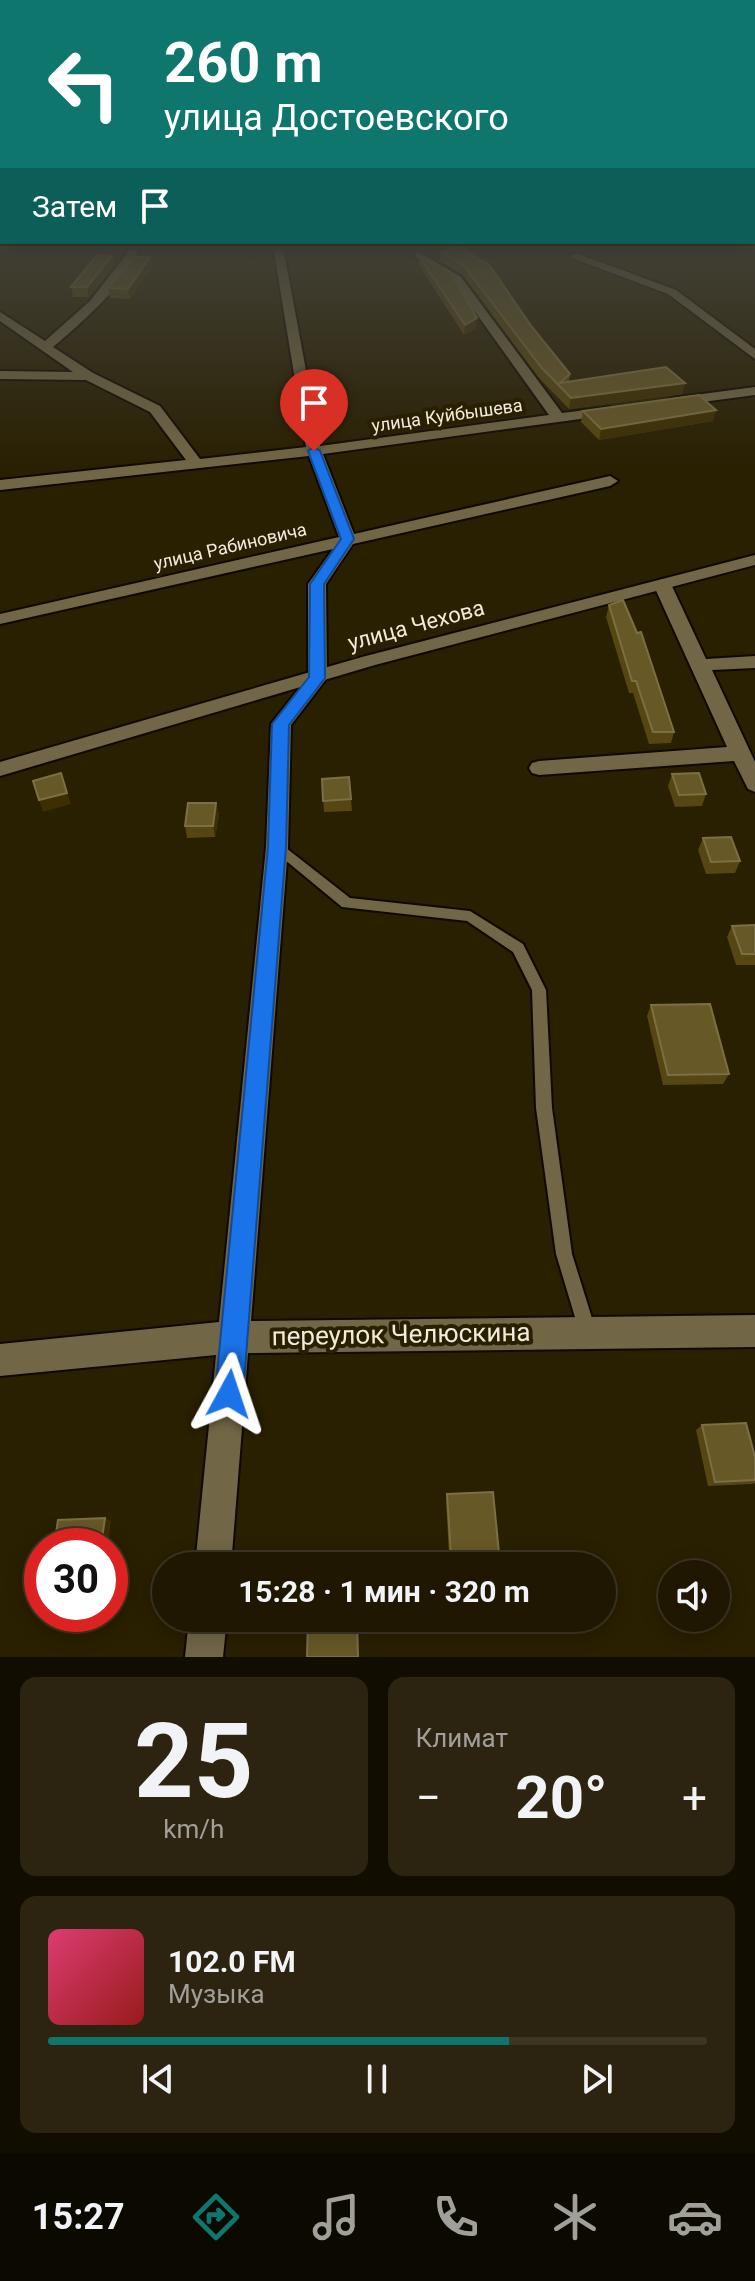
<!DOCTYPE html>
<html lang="ru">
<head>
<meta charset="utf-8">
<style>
  :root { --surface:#1f1701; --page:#2c2410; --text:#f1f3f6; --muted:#a19f99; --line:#3c3623; --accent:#0f766e }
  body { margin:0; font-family:Roboto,sans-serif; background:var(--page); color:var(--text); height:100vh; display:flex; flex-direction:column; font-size:30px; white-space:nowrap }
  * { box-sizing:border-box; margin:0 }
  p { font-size:26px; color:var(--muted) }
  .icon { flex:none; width:44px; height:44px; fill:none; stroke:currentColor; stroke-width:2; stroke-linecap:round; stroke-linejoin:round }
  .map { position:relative; height:1657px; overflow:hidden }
  .drawer { display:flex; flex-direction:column; gap:20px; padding:20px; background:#110d01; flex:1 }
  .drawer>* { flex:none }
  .guide { position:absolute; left:0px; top:0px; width:756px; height:244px; box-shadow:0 4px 20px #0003,0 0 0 2px var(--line); background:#0f766e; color:#fff; overflow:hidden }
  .controls { position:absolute; left:658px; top:1560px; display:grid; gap:16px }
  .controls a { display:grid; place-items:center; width:72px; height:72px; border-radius:50%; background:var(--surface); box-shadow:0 4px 20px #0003,0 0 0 2px var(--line); font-size:40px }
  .speed { position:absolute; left:24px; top:1528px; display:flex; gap:16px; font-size:40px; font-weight:700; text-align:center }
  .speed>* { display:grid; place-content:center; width:104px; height:104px; border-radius:50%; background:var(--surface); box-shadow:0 4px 20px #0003,0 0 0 2px var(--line); line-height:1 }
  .speed .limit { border:12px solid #d22; background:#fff; color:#111 }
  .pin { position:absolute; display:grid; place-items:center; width:68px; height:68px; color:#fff; margin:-82px -34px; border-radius:50% 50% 50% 0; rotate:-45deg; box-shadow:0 0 8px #0007 }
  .pin .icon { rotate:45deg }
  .me { position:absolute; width:88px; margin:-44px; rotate:5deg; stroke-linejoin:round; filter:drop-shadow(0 0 6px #0008) }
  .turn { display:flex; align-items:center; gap:28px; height:168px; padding:0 32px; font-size:36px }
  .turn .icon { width:104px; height:104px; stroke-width:2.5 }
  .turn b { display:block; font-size:56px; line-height:68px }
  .then { display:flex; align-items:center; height:76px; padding:0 32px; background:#0003; gap:16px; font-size:30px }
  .big { font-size:60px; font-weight:700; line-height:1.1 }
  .drawer .tile { flex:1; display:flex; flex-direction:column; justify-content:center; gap:12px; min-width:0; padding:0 28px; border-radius:16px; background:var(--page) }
  .drawer .dial { align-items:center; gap:0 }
  .dial b { font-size:104px; line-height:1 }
  .song { display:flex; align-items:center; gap:24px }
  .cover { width:96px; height:96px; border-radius:12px; background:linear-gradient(135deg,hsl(340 70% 55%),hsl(0 70% 35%)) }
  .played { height:8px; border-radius:4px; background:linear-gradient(90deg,var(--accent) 70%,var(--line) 70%) }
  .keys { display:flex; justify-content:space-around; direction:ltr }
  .heat { display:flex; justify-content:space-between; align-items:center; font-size:44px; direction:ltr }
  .drawer .tiles { flex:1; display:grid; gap:20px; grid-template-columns:1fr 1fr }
  .tile:last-child { grid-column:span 2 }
  .trip { position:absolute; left:152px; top:1552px; width:464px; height:80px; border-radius:40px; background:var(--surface); box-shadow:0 4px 20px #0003,0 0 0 2px var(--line); font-weight:700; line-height:80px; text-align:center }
  .dock { display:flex; height:128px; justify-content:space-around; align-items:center; background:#0c0900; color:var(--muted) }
  .dock .icon { width:56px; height:56px }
  .dock .selected { color:var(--accent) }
  .dock b { font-size:36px; color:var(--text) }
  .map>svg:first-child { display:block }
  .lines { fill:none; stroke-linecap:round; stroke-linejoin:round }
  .service-casing { stroke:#100900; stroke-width:4 }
  .minor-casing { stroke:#100900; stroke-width:4 }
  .tertiary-casing { stroke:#100900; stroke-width:4 }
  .service { fill:#716646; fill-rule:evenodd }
  .minor { fill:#716646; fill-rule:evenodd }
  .tertiary { fill:#716646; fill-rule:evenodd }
  .wall { fill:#564611 }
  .shaded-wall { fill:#3d2f02 }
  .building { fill:#665827; stroke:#7c6f43; stroke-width:2 }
  .route { fill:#1a73e8; stroke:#114b97; stroke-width:2 }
  .labels { text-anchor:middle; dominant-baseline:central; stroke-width:8; stroke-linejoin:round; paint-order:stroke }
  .far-street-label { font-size:18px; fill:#f1ebda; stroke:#291f01 }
  .street-label { font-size:22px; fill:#f1ebda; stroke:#291f01 }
  .near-street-label { font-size:26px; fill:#f1ebda; stroke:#291f01 }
</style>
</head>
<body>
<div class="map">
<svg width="755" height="1657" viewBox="0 0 755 1657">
  <rect width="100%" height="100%" fill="#291f01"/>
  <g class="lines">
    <g class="service-casing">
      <path id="service" d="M277 842 281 844 350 898 470 911 523 944 546 990 552 1108 572 1254 596 1331 593 1337 587 1340 581 1337 556 1254 536 1108 532 990 513 952 467 921 342 907 273 850 271 847 273 844Z"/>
    </g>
    <g class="minor-casing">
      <path id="minor" d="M279 249 284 252 320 446 549 415 453 281 415 257V253L419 252 461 277 562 413 610 407 617 411 610 415 323 454 354 534 610 476 618 481 610 486 353 544 326 584 327 678 291 725 288 847 251 1321 755 1315V1347L248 1353 231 1566H195L216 1355 0 1376V1344L219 1322 266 847 271 724 308 677V584L333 549 0 624V614L339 537 309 456 0 490V480L186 460 150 412 86 380 0 379V371L73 372 0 321V312L45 341 90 301 130 250H138C135 276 75 329 53 347L93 373 160 406 200 459 306 447 274 252Z
        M576 253 676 290 755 349V359L668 294 572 258 571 256Z
        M755 387V395L672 406 665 402 672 398Z
        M662 579 671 584 706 659 755 656V668L712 670 755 762V792L748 789 734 761 539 775 532 773 529 768 532 763 539 761 727 747 653 584Z
        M189 1618H227L223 1657H185Z"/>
    </g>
    <g class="tertiary-casing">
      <path id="tertiary" d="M755 555V565L375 665 0 776V762L362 657Z"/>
    </g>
    <use href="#service" class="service"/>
    <use href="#minor" class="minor"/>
    <use href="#tertiary" class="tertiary"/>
  </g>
  <path class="wall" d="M460 247 532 327 570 374 569 381 685 383 682 394 569 409 539 378 463 275 440 261V252Z
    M112 256 114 265 89 297H73L71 287Z
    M419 256 476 328 464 335 419 265Z
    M150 257 152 267 130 299 110 298 108 288Z
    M583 411 713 421 599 440 581 422Z
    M609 605 674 732 671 743 649 744 633 693H629L606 617Z
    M672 774 706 794 702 806 675 807 668 786Z
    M322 779 351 799 352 811 324 812Z
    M216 803 219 815 215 837 187 838 185 826Z
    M703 838 740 861 735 873 706 874 698 850Z
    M755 925V965H736L727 937 732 926Z
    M651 1005 729 1074 723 1084 663 1085 647 1016Z
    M702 1425 755 1480V1483L752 1484 708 1486 696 1430Z
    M447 1494 499 1553 496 1556 449 1558 446 1498Z"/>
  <path class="shaded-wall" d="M112 256 114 265 89 297 87 287Z
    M150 257 152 267 130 299 128 289Z
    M477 318 476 328 464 335 465 325Z
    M685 383 682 394 569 409 571 398Z
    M716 410 713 421 599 440 601 429Z
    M61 773 71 804 43 812 39 800Z
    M216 803 219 815 215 837 213 826Z
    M105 1518 111 1521 108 1546H101Z"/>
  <path class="building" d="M460 247 490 266 532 327 570 374 560 383 666 367 685 383 571 398 541 367 464 266 440 252Z
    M97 255 112 256 87 287H71Z
    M419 256 451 273 477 318 465 325Z
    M133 257H150L128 289 108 288 127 266Z
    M699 395 716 410 601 429 583 411Z
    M623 600 637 633 641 632 674 732H653L636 681H632L609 605Z
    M61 773 67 793 39 800 33 781Z
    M699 773 706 794 679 795 672 774Z
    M349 777 351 799 323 801 322 779Z
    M188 803H216L213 826H185Z
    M731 837 740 861 711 862 703 838Z
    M755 925V954H742L732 926Z
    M710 1004 729 1074 668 1075 651 1005Z
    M746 1423 755 1457V1480L715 1482 702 1425Z
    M493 1492 499 1553 451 1556 447 1494Z
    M105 1518 101 1546H54L58 1520Z
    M308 1618H357L358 1657H307Z"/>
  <linearGradient id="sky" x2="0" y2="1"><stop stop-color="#171101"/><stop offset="0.51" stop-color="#434238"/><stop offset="1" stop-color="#434238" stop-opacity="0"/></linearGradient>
  <rect width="755" height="469" fill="url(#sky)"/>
  <path class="route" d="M314 447 320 451 354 539 324 584 325 678 289 725 286 847 243 1394 239 1404 229 1408 219 1404 215 1394 268 847 272 724 309 677 310 584 341 539 308 451Z"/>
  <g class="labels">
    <g class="far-street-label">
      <text transform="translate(447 415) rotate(-8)">улица Куйбышева</text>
      <text transform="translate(230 546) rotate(-13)">улица Рабиновича</text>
    </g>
    <g class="street-label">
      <text transform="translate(416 625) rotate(-15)">улица Чехова</text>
    </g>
    <g class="near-street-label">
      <text transform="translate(401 1334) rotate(-1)">переулок Челюскина</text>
    </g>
  </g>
</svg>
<div class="controls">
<a><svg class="icon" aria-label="sound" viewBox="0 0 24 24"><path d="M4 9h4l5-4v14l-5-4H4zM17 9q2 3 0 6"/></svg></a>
</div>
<div class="speed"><div class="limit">30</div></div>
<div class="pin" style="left:314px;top:451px;background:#d93025"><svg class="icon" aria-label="arrive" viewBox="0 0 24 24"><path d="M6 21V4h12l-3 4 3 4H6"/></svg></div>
<svg class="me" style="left:229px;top:1394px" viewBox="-20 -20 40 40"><path d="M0-17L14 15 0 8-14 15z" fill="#1a73e8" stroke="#fff" stroke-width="4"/></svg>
<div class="trip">15:28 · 1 мин · 320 m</div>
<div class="guide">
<div class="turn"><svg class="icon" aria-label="left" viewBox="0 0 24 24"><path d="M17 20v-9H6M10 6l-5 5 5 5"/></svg><div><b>260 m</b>улица Достоевского</div></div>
<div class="then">Затем<svg class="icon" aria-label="arrive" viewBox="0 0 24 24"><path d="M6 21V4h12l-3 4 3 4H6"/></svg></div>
</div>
</div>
<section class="drawer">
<div class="tiles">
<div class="tile dial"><b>25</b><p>km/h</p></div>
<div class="tile"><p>Климат</p>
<div class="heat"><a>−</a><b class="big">20°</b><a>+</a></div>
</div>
<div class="tile">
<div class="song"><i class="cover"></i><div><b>102.0 FM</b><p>Музыка</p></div></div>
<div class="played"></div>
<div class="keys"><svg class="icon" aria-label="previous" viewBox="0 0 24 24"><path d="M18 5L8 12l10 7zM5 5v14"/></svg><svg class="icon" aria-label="pause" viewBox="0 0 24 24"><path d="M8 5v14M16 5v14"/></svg><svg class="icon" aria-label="next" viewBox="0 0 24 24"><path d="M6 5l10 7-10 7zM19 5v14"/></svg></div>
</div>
</div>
</section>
<nav class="dock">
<b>15:27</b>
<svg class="icon selected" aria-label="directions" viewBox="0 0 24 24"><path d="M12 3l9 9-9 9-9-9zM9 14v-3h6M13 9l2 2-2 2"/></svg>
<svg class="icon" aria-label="music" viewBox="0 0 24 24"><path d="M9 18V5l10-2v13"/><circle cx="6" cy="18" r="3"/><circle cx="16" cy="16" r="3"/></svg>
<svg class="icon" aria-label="phone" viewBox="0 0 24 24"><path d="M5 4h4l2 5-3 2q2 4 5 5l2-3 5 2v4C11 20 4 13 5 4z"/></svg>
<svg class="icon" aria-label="climate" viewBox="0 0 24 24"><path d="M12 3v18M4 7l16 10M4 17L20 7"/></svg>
<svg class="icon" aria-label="car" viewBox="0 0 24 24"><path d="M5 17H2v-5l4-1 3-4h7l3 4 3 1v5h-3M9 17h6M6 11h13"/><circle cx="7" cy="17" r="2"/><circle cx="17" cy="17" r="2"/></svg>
</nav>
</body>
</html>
